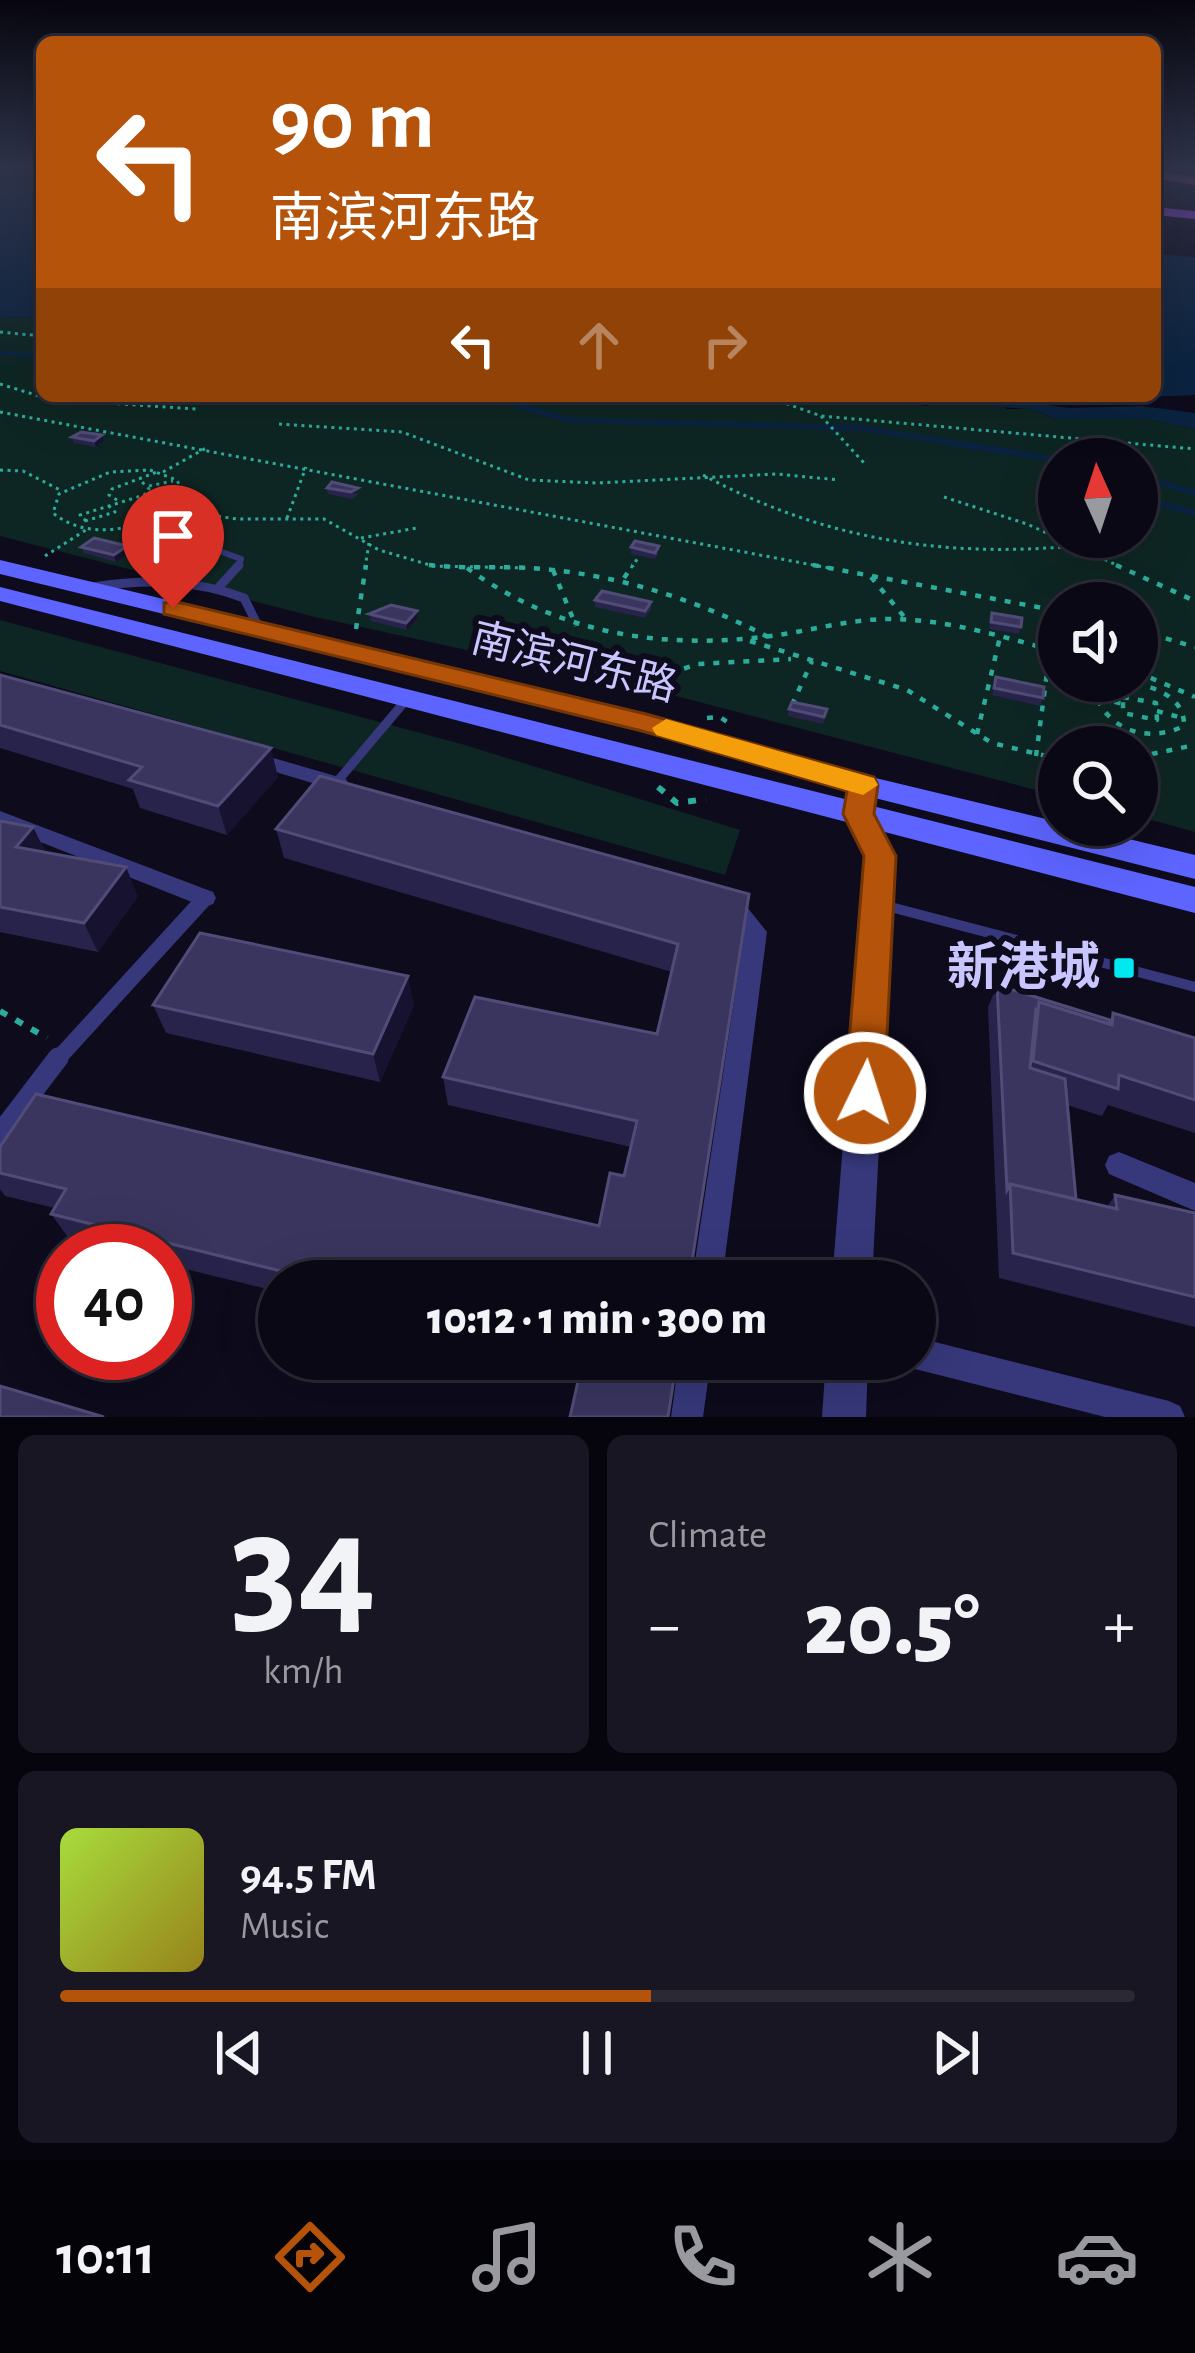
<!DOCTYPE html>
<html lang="en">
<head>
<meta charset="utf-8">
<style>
  :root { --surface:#0a0815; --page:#181622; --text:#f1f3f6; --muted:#999aa0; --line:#2a2934; --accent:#b45309 }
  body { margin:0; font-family:"Alegreya Sans","Noto Sans SC",sans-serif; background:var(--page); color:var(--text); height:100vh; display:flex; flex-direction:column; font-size:45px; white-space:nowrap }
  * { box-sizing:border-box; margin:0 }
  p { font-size:39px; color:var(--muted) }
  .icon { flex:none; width:66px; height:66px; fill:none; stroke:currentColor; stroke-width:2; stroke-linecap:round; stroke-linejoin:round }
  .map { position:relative; height:1417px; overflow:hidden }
  .sheet { display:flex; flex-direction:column; gap:18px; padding:18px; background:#06040c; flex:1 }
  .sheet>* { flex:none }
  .hud { position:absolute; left:36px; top:36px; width:1125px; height:366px; border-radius:18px; box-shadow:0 12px 48px #0002,0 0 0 3px var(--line); background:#b45309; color:#fff; overflow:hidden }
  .needle { width:78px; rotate:357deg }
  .fabs { position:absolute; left:1038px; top:438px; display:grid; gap:24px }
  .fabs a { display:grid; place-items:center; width:120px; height:120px; border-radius:50%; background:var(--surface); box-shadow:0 12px 48px #0002,0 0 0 3px var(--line); font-size:60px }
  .speed { position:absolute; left:36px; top:1224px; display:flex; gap:24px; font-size:60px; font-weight:700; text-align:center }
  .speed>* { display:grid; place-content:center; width:156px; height:156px; border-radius:50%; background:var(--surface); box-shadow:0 12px 48px #0002,0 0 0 3px var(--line); line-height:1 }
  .speed .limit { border:18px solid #d22; background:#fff; color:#111 }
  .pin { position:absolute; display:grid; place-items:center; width:102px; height:102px; color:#fff; margin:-123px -51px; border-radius:50% 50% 50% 0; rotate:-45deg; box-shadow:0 0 12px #0007 }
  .pin .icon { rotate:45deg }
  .me { position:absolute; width:132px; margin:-66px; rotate:4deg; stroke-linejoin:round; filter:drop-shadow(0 0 9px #0008) }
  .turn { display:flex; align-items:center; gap:42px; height:252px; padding:0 36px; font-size:54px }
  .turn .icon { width:156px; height:156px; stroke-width:2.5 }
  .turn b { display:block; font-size:84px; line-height:102px }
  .lanes { display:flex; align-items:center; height:114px; padding:0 36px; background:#0003; justify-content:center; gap:60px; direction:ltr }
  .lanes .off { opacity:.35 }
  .big { font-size:90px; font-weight:800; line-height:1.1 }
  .sheet .widget { flex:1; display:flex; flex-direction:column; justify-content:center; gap:18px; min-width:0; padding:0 42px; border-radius:18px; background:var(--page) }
  .sheet .dial { align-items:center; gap:0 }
  .dial b { font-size:156px; line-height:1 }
  .song { display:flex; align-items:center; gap:36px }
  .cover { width:144px; height:144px; border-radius:18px; background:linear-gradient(135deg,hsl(80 70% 55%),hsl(50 70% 35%)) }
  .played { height:12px; border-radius:6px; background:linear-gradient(90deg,var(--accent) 55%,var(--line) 55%) }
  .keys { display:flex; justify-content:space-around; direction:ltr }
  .heat { display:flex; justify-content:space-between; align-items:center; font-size:66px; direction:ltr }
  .sheet .tiles { flex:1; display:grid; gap:18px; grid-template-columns:1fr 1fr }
  .widget:last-child { grid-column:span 2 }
  .trip { position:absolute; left:258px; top:1260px; width:678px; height:120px; border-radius:60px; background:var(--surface); box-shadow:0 12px 48px #0002,0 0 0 3px var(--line); font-weight:800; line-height:120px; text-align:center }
  .tab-bar { display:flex; height:192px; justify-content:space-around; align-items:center; background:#040308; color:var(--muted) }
  .tab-bar .icon { width:84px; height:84px }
  .tab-bar .active { color:var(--accent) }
  .tab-bar b { font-size:54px; color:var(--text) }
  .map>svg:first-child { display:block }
  .green { fill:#0e2623; fill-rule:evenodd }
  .water { fill:#0b2340 }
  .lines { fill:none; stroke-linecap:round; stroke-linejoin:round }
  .stream-far1 { stroke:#0b2340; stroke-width:4.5 }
  .stream { stroke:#0b2340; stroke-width:6 }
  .path-far2 { stroke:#2cad9c; stroke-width:3; stroke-dasharray:3 4.5; stroke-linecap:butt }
  .path-far1 { stroke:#2cad9c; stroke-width:4.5; stroke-dasharray:6 9; stroke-linecap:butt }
  .path { stroke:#2cad9c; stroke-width:6; stroke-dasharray:8 10; stroke-linecap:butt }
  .service-far2 { stroke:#36387b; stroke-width:6 }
  .service-far1 { stroke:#36387b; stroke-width:9 }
  .service { stroke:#36387b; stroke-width:10 }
  .pedestrian-far1 { stroke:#36387b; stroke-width:16 }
  .pedestrian { stroke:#36387b; stroke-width:21 }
  .minor { fill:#36387b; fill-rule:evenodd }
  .tertiary { fill:#36387b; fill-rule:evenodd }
  .secondary { fill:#5d64ff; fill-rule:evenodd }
  .primary { fill:#b04dff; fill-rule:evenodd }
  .motorway { fill:#ff41a9; fill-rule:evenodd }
  .wall { fill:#28234b }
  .shaded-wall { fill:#161230 }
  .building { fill:#39355e; stroke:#504c77; stroke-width:3 }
  .route { fill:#b45309; stroke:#753606; stroke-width:3 }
  .slow { fill:#f59e0b }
  .poi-dot { fill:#00e9f1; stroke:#0d0b1c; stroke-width:4.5 }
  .labels { text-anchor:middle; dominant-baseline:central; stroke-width:12; stroke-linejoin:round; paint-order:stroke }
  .street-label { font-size:42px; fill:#c9c6ff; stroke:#0d0b1c }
  .near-poi-label { font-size:51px; font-weight:bold; fill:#c9c6ff; stroke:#0d0b1c; text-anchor:end }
</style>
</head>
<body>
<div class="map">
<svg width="1195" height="1417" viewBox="0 0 1195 1417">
  <rect width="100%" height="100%" fill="#0d0b1c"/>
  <path class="green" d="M42 317V396H843L927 406 937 401 932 396H983L1007 409H1030L1057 419H1147L1195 429V832L1137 816V747H1059V796L676 696 311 616 0 536V318ZM1059 459H1137V537H1059ZM1059 603H1137V681H1059Z
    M0 620 465 745 740 830 725 875 0 671Z"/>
  <path class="water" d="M0 182H42V317L0 318Z
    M1155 254 1195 257V395L1097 399 1081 396H1155Z
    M983 396 1069 408 1141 406 1195 413V429L1147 419H1057L1030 409 994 407Z"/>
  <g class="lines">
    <path class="stream-far1" d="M0 353 42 356
      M486 396 500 401"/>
    <path class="stream" d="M492 398 569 420 860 428 1059 460
      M1137 476 1195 493
      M1137 498 1195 513"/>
    <path class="path-far2" d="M0 332 42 336
      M0 384 49 399 196 409
      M765 396 821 416 1195 449
      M0 412 829 568
      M821 416 865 464
      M279 424 402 432 529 480 597 483 777 474 839 480
      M0 470 23 471 62 491
      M150 470 177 480 181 489C155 530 91 544 53 513L59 494 110 472Z
      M163 472 206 448
      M703 475C823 539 940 558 1075 546
      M149 486 173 481
      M944 497 1027 524 1123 568
      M117 500 109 495 112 489 157 472
      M166 509 237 519H324L379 550 433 566 526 568
      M287 518 306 467
      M85 521 115 512 108 505
      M86 521 80 515 144 495 149 489 142 482
      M361 538 417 528
      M45 556 89 528
      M365 568 369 543
      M631 568 638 558"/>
    <path class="path-far1" d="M429 565C462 569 497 566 531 568 615 574 694 598 768 637
      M813 565 1059 611
      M1116 565 1195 601
      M467 568C559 634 660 650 771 636 810 631 849 619 889 619 947 619 1003 637 1059 652
      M553 570 576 626
      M871 577 906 619
      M624 578 633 565
      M356 629 366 565
      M1137 630 1195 647
      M750 641 907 690 992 743 1059 759
      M1137 672 1195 697
      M1121 682C1148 684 1185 694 1184 726 1151 742 1112 733 1097 698L1101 690Z
      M627 687 698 664 791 659
      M1123 697 1156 703 1157 720 1123 713Z
      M1100 698 1123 704
      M792 705 812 661
      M1157 711 1186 719
      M707 718 720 717 730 724
      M977 734 1000 637
      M1036 756 1050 650
      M1137 757 1195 745"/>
    <path class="path" d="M658 787 677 803 706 799
      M0 1011 47 1038"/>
    <path class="service-far2" d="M206 546 241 559 238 568"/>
    <path class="service-far1" d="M92 587C146 579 193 579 244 598L260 630
      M219 587 239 565
      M336 783 406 700"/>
    <path class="service" d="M883 905 1195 987"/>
    <path class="pedestrian-far1" d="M56 1061 205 898"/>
    <path class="pedestrian" d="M0 1134 58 1058"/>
    <path class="minor" d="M256 753 346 779 349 784 346 789 339 791 249 764 246 759Z
      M0 811 213 892 216 898 213 904 205 907 197 904 0 826Z
      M731 894 739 897 767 932 722 1281H692L744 934 720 903 723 897Z
      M1119 1152 1195 1183V1211L1109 1174 1105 1165 1109 1156Z
      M915 1337 1169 1401 1180 1406 1185 1417H1105L915 1369 904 1364 902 1359H915Z
      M679 1359H711L703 1417H671Z"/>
    <path class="tertiary" d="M863 776 872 779 876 785 871 814 894 856 872 1281H832L866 856C852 828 839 809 854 779Z
      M826 1359H868L866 1417H822Z"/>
    <path class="secondary" d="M0 560 646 714 863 775 1195 855V879L863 795 642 731 0 574Z
      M0 587 1195 887V913L0 601Z"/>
    <path class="primary" d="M1155 207 1195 211V219L1155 215Z"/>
    <path class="motorway" d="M1155 170 1195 177V185L1155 178Z"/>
  </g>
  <path class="wall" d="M102 435 104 441 96 447 74 443 72 437Z
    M327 488 359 494 352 499 328 494Z
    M136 528 201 538 185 551 140 541Z
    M127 546 130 553 116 562 84 553 81 547Z
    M631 547 659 553 655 559 631 554Z
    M595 600 651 602V609L645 618 595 607Z
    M992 613 1021 627 1019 634 989 629Z
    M369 614 418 618 407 630 371 621Z
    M0 675 278 777 227 835 140 808 133 789 0 748Z
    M996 677 1043 698 1040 706 992 695Z
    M789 709 825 716 823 724 788 716Z
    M0 821 33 827 46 853 138 896 98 952 0 932Z
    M276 829 749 894 690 1281H279V1292L165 1264V1251H115L70 1240 51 1214 55 1208 5 1196 0 1189V1147L599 1226 624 1176 631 1147 448 1105 443 1077 657 1034 672 972 284 858Z
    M997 985 1110 1020 1113 1013 1195 1038V1133L1108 1105 1102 1116 1067 1105 1076 1199 1107 1207 1115 1195 1195 1213V1327L999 1278 988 1007Z
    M153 1005H414L380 1082 166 1033Z
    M543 1359H677L581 1369Z"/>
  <path class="shaded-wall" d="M102 435 104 441 96 447 94 441Z
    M198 526 201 538 185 551 181 538Z
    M127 546 130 553 116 562 114 555Z
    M417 611 418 618 407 630 406 623Z
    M271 748 278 777 227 835 218 806Z
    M33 827 47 856 16 847Z
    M126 867 138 896 98 952 84 923Z
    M408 976 414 1005 380 1082 373 1054Z"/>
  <path class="building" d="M81 432 102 435 94 441 72 437Z
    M332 482 358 488 351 492 327 488Z
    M154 516 198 526 181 538 136 528Z
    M94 538 127 546 114 555 81 547Z
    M635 541 659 546 655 553 631 547Z
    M602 591 651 602 645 611 595 600Z
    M391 605 417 611 406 623 369 614Z
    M992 613 1022 618 1021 627 991 622Z
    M0 675 271 748 218 806 129 780 142 767 0 725Z
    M996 677 1044 687 1043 698 994 688Z
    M792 702 827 709 824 717 789 709Z
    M320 776 749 894 689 1281H601L602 1277 597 1276 595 1281H321L51 1214 66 1189 0 1173V1147L36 1094 599 1226 610 1173 624 1176 637 1121 443 1077 475 997 657 1034 678 944 276 829Z
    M0 821 33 827 16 847 126 867 84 923 0 907Z
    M200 933 408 976 373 1054 153 1005Z
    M997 985 1110 1020 1109 1024 1039 1002 1038 1010 1036 1009 1030 1068 1065 1079 1076 1199 1010 1184 1007 1190Z
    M1039 1002 1112 1025 1113 1013 1195 1038V1100L1119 1075 1118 1089 1033 1061Z
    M1010 1184 1117 1209 1115 1195 1195 1213V1297L1013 1253Z
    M583 1359H677L668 1417H570Z
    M0 1386 104 1417H0Z"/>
  <linearGradient id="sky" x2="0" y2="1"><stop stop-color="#07060f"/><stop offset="0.46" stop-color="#2f344b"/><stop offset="1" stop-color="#2f344b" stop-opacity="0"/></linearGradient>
  <rect width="1195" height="368" fill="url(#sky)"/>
  <path class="route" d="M173 601 646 714 874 777 878 785 874 814 896 856 884 1093 879 1105 865 1111 851 1105 845 1093 864 856 843 814 847 791 642 731 164 614V603Z"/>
  <path class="slow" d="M666 719 874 778 878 785 863 795 656 735 652 728Z"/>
  <rect class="poi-dot" x="1112" y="956" width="24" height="24" rx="6"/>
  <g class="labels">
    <g class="street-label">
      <text transform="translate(574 663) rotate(14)">南滨河东路</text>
    </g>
    <g class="near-poi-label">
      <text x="1100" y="968">新港城</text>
    </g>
  </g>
</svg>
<div class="fabs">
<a><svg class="needle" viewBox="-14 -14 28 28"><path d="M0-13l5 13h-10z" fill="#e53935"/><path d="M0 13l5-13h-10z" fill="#999aa0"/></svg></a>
<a><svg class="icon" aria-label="sound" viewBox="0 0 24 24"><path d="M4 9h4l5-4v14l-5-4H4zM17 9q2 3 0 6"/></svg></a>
<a><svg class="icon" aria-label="search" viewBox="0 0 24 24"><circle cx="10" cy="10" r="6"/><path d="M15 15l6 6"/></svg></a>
</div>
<div class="speed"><div class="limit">40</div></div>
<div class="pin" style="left:173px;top:608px;background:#d93025"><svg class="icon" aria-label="arrive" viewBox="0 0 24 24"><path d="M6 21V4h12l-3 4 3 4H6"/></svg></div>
<svg class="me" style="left:865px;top:1093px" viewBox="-20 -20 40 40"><circle r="17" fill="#b45309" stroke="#fff" stroke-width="3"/><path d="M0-11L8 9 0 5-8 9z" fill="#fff"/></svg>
<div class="trip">10:12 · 1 min · 300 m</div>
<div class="hud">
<div class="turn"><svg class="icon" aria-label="left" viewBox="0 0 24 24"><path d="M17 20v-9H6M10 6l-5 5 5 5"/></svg><div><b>90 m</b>南滨河东路</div></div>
<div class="lanes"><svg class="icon" aria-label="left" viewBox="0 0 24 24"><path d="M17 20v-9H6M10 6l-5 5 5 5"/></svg><svg class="icon off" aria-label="ahead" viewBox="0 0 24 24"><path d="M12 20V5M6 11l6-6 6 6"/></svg><svg class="icon off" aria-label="right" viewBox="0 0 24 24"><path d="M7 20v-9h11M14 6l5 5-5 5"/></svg></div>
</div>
</div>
<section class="sheet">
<div class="tiles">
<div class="widget dial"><b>34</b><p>km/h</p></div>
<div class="widget"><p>Climate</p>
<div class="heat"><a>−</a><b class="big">20.5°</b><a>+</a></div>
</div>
<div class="widget">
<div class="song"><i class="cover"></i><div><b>94.5 FM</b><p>Music</p></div></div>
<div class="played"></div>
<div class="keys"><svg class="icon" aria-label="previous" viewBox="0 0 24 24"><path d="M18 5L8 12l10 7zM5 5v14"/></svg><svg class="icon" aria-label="pause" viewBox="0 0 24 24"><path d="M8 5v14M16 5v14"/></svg><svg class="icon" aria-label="next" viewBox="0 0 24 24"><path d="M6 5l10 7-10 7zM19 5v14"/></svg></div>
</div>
</div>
</section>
<nav class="tab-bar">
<b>10:11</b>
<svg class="icon active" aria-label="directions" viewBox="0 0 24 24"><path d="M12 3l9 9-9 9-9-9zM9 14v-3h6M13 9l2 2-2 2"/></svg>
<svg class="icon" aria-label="music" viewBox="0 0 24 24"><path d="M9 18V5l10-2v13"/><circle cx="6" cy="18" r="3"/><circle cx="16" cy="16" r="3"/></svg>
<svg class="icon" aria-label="phone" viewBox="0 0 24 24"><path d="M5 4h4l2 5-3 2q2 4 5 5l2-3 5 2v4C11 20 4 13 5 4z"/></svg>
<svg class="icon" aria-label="climate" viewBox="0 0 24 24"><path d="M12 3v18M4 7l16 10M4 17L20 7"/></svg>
<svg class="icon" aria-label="car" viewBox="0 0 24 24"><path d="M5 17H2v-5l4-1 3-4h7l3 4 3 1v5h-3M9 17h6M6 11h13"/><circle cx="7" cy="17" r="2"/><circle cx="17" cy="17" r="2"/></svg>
</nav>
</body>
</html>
